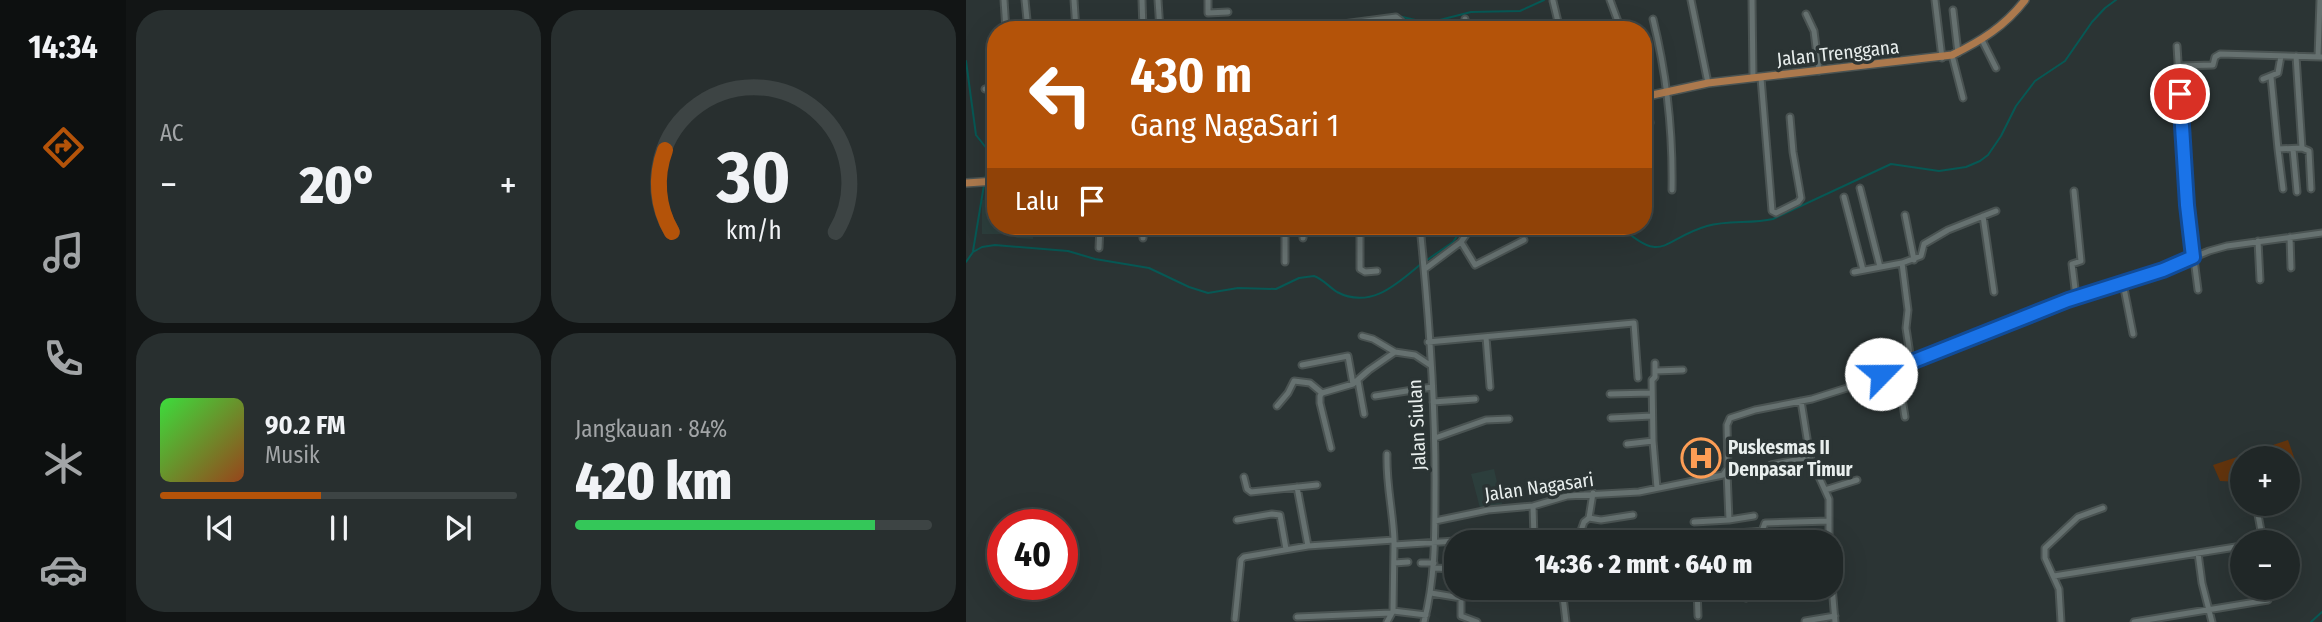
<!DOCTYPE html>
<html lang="id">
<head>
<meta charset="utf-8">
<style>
  :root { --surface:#202727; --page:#282f2f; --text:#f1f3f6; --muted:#a2a5a7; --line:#3d4444; --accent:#b45309 }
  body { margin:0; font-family:"Fira Sans Condensed",sans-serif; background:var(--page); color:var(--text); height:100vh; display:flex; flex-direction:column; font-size:26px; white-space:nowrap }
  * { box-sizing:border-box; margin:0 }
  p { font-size:23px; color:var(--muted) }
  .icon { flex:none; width:38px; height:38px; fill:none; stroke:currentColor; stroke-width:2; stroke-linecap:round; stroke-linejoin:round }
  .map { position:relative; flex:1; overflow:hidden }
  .panel { display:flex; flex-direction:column; gap:10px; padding:10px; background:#121515; width:840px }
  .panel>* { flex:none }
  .top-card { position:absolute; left:21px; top:21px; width:665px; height:214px; border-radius:28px; box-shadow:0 7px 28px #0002,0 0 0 2px var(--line); background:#b45309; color:#fff; overflow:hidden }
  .tools { position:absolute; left:1264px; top:446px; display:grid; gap:14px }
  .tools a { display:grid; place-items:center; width:70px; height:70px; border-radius:50%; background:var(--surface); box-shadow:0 7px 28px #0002,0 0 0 2px var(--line); font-size:35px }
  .speed { position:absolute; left:21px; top:509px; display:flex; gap:14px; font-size:35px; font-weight:700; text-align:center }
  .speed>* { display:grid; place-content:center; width:91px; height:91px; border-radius:50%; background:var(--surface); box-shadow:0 7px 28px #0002,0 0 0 2px var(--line); line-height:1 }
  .speed .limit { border:10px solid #d22; background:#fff; color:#111 }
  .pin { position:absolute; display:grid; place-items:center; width:60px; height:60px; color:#fff; margin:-30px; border:4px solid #fff; border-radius:50%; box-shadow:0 2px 7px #0007 }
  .me { position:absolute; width:77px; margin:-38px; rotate:67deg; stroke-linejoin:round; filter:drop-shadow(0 0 5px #0008) }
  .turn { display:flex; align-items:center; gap:24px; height:147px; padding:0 28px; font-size:32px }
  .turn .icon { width:91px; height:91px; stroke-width:2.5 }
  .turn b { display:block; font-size:49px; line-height:60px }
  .then { display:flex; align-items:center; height:66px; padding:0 28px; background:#0003; gap:14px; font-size:26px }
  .big { font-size:52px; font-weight:800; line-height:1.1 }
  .panel .card { flex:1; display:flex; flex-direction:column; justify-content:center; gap:10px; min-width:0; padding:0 24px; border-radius:28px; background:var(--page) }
  .panel .dial { align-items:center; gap:0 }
  .dial svg { height:182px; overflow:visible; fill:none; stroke:var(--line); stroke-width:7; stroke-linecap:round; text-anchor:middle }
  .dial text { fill:var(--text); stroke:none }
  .song { display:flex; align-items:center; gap:21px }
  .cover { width:84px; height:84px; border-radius:10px; background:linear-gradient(135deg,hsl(120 70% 55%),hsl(20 70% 35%)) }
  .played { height:7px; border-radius:4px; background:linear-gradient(90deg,var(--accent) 45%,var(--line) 45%) }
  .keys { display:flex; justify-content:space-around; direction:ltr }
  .heat { display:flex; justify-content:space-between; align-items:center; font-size:38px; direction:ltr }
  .charge { height:10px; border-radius:5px; background:linear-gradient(90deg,#34c759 84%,var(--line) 0) }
  .panel .tiles { flex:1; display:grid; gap:10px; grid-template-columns:repeat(2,1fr) }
  .trip { position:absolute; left:478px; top:530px; width:399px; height:70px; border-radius:28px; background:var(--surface); box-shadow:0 7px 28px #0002,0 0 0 2px var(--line); font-weight:800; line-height:70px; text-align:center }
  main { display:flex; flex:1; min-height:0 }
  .tab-bar { display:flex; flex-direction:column; width:126px; justify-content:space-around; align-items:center; background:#0d1010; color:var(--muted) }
  .tab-bar .icon { width:49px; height:49px }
  .tab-bar .active { color:var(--accent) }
  .tab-bar b { font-size:32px; color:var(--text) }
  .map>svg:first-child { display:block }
  .built { fill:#2c3e3c }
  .green { fill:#62340d }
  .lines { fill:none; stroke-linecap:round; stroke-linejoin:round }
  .stream { stroke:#075854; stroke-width:2 }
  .minor-casing { stroke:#4a5352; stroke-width:9 }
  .major-casing { stroke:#4a5352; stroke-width:10 }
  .minor { stroke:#667170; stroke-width:5 }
  .major { stroke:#ac794d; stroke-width:7 }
  .route-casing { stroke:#114b97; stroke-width:18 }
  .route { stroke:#1a73e8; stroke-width:12 }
  .labels { text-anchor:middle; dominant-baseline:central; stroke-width:7; stroke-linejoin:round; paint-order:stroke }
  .street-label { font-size:19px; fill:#e8eeed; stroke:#2b3434 }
  .poi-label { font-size:19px; font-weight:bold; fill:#e8eeed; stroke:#2b3434; text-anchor:start }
</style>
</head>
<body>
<main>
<nav class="tab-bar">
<b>14:34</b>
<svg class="icon active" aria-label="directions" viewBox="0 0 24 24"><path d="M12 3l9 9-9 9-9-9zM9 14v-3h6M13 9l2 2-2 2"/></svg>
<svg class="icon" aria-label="music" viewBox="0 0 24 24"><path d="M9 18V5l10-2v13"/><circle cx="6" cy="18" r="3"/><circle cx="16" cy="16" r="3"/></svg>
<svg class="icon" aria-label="phone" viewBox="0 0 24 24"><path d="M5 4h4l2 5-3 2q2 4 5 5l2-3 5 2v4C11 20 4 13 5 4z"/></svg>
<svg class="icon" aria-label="climate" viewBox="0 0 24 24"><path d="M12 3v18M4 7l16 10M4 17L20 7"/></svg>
<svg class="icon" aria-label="car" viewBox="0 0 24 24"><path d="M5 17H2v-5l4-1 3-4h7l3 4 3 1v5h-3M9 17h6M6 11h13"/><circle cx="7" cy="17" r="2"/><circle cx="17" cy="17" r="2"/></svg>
</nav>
<section class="panel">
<div class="tiles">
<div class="card"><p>AC</p>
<div class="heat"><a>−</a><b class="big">20°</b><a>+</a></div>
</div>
<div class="card dial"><svg viewBox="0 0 100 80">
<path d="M14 69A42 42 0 1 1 86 69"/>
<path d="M14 69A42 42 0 0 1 11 33" stroke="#b45309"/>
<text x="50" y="56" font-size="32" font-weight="700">30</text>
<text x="50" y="72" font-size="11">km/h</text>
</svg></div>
<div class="card">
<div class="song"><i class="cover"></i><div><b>90.2 FM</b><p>Musik</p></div></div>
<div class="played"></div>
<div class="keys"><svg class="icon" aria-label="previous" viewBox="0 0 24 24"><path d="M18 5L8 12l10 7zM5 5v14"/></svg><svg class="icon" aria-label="pause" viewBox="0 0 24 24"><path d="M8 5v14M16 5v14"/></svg><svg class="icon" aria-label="next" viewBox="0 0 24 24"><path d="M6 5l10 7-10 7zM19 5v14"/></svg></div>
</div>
<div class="card"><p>Jangkauan · 84%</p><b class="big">420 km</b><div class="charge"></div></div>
</div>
</section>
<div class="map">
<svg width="1356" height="622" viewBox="0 0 1356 622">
  <rect width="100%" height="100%" fill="#2b3434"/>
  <path class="built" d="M30 185V226H67V239L51 238 43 234H16V200H18L20 186Z
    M528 469 536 504 514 508 505 474Z"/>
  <path class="green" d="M1322 440 1336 480 1321 486V458H1276V482L1254 481 1247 465Z"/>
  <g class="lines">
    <path class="stream" d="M420 16 428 15 462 23 505 12 554 11 578 0
      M366 30 377 23
      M0 61 10 135 25 154
      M19 179 25 154 30 147
      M654 226C698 266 696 239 741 226 762 220 785 224 807 219L925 164 973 171 1000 167 1014 161 1022 155 1035 136 1050 106 1069 81 1099 61 1126 22 1139 8 1150 0
      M7 251 18 185
      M461 260 487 242 498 226
      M0 262 7 252 16 247 29 245 102 251 129 259 183 268 223 287 242 293 272 288 310 289 333 278 348 276C357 279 363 287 371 292 405 310 432 283 456 263
      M1345 622 1356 612"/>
    <g class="minor-casing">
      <path id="minor" d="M38 0 40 30
        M59 0 62 30
        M108 0 110 30
        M176 0 177 30
        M192 0 194 30
        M242 0V13L262 12
        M644 0 654 27 667 30
        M725 0 742 83
        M786 0 787 78
        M969 0 976 58
        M587 1 594 30
        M987 10 992 53
        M840 14 848 31 853 71
        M499 19 501 30
        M687 19C701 76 707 132 706 190
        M377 24 430 17 435 21 436 30
        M562 28 563 30
        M1016 40 1030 68
        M1211 46 1221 205 1232 290
        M986 55 997 98
        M1352 57 1354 0
        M1213 66 1247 65 1249 57 1254 54 1356 57
        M677 76 684 123
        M1305 77 1312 149
        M795 78 806 211 810 213 832 202 835 198 827 152 824 117
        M1297 79 1312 73 1315 56
        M19 89 30 87
        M29 99H30
        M1336 148 1343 151 1345 189
        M1327 149 1331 192
        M894 188 914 267
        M1317 189 1312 149 1336 148 1330 56
        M1108 191 1115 261 1106 264 1110 297
        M878 197 897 270
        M939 215 948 260
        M1017 216 1028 292
        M319 226V262
        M394 226V269L399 272 411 271
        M454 226C463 315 470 405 469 494 469 538 469 580 458 622
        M1324 237 1325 268
        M177 238V226
        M337 238 338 226
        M1292 241 1294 280
        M495 242 506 226
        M133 248 134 226
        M459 269 495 242 509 265 558 240
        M888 272 936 263
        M1157 283 1167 334
        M396 336 407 339 429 352
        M520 337 524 387
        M462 342 668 323 672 378
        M945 361 940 328 942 310 936 263 955 256 958 244 982 230 1030 211
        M689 363V377L686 380 687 441 691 488
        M336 365 382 356 387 384 403 370 429 352 449 355 464 365
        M931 368 939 417
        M689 371 717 370
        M392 381 398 414
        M356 393 354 396V403L365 448
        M644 394 685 393
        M409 396 466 387
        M835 401 844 457 863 499V542
        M467 402 509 399
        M311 406 322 393 328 381 344 383 356 393 387 384
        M645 418 686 416
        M469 438 520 420 543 419
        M661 444 687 441
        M421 454C420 484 427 511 428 540
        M805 465 844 457
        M761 472 763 520 788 516
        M278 477 281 489 285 492 351 485
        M331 487 342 546
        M859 490 891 480
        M627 493 623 518 635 520 667 515
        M1290 504 1296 536 1292 542
        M567 506 568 537
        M271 520 306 514 314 515 320 549
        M469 521 522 510 567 506 601 496 673 492 757 475 762 468 761 425 764 418 789 410 846 399 881 388 1066 314 1113 296 1197 270 1243 251 1261 246 1356 233
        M728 522 763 520
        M716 540C728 532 777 534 796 531L799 523 863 521
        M611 542 618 522 623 518
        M1232 553 1236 583 1246 622
        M864 561 869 622
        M428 563 442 562
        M455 563H468
        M468 568 490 569
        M1088 576 1276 546
        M596 588 600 622
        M731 588 732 616
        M754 588 755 595
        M779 588 780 598
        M465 593 495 598V616L511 622
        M427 611 460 615
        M331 617 425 613
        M269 619 275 560 278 557 342 546 428 540V545L520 539
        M839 621 869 616
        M421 622 427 611 428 545
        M1095 622 1093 589 1079 558V548L1112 517 1137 508
        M1168 622 1302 600"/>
    </g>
    <g class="major-casing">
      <path id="major" d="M677 97 742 83 986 55C1015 41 1039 26 1059 0
        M0 183 30 181"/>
    </g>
    <use href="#minor" class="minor"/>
    <use href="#major" class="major"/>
  </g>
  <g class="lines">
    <g class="route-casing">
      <path id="route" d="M915 374 1102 300 1197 270 1227 257 1221 205 1214 94"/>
    </g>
    <use href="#route" class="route"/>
  </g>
  <defs>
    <g id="hospital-ring" transform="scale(2.0125)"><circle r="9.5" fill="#2b3434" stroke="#fd9d55" stroke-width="1.5"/><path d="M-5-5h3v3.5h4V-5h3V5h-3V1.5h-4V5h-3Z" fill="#fd9d55"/></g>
  </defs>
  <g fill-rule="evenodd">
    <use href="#hospital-ring" x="735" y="458"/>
  </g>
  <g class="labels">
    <g class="street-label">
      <text transform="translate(872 53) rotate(-6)">Jalan Trenggana</text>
      <text transform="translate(451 425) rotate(-93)">Jalan Siulan</text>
      <text transform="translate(573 487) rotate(-8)">Jalan Nagasari</text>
    </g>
    <g class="poi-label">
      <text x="762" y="447">Puskesmas II<tspan x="762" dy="22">Denpasar Timur</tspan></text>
    </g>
  </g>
</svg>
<div class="tools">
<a>+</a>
<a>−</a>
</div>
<div class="speed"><div class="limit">40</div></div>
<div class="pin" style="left:1214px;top:94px;background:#d93025"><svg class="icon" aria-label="arrive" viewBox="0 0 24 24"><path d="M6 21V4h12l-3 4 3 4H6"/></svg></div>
<svg class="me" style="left:915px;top:374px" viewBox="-20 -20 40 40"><circle r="19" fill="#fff"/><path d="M0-13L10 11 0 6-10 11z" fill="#1a73e8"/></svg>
<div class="trip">14:36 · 2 mnt · 640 m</div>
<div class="top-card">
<div class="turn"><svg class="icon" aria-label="left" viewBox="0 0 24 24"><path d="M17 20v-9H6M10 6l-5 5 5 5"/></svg><div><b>430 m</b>Gang NagaSari 1</div></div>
<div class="then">Lalu<svg class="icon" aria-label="arrive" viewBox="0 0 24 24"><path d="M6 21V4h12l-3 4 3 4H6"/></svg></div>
</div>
</div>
</main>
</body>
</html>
